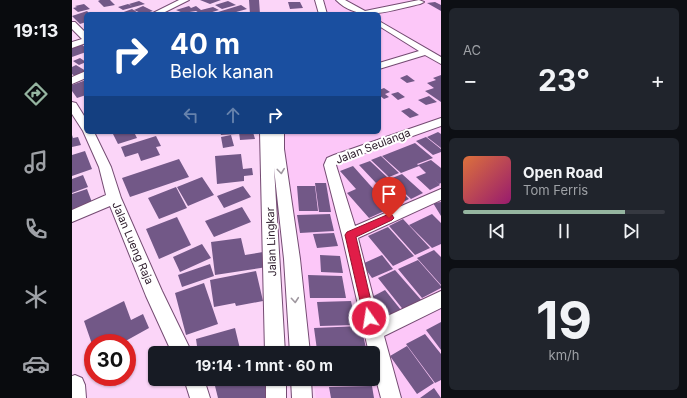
<!DOCTYPE html>
<html lang="id">
<head>
<meta charset="utf-8">
<style>
  :root { --surface:#171b24; --page:#20242c; --text:#f1f3f6; --muted:#9ea1a6; --line:#363941; --accent:#95b5a0 }
  body { margin:0; font-family:Inter,sans-serif; background:var(--page); color:var(--text); height:100vh; display:flex; flex-direction:column; font-size:15px; white-space:nowrap }
  * { box-sizing:border-box; margin:0 }
  p { font-size:13px; color:var(--muted) }
  .icon { flex:none; width:22px; height:22px; fill:none; stroke:currentColor; stroke-width:2; stroke-linecap:round; stroke-linejoin:round }
  .map { position:relative; flex:1; overflow:hidden }
  .side { display:flex; flex-direction:column; gap:8px; padding:8px; background:#0d0f14; width:246px }
  .side>* { flex:none }
  .guide { position:absolute; left:12px; top:12px; width:297px; height:122px; border-radius:6px; box-shadow:0 1px 3px #0004; background:#1a4fa0; color:#fff; overflow:hidden }
  .speed { position:absolute; left:12px; top:334px; display:flex; gap:8px; font-size:20px; font-weight:700; text-align:center }
  .speed>* { display:grid; place-content:center; width:52px; height:52px; border-radius:50%; background:var(--surface); box-shadow:0 1px 3px #0004; line-height:1 }
  .speed .limit { border:6px solid #d22; background:#fff; color:#111 }
  .pin { position:absolute; display:grid; place-items:center; width:34px; height:34px; color:#fff; margin:-41px -17px; border-radius:50% 50% 50% 0; rotate:-45deg; box-shadow:0 0 4px #0007 }
  .pin .icon { rotate:45deg }
  .me { position:absolute; width:44px; margin:-22px; rotate:347deg; stroke-linejoin:round; filter:drop-shadow(0 0 3px #0008) }
  .turn { display:flex; align-items:center; gap:14px; height:84px; padding:0 20px; font-size:18px }
  .turn .icon { width:52px; height:52px; stroke-width:2.5 }
  .turn b { display:block; font-size:28px; line-height:34px }
  .lanes { display:flex; align-items:center; height:38px; padding:0 20px; background:#0003; justify-content:center; gap:20px; direction:ltr }
  .lanes .off { opacity:.35 }
  .big { font-size:30px; font-weight:700; line-height:1.1 }
  .side .card { flex:1; display:flex; flex-direction:column; justify-content:center; gap:6px; min-width:0; padding:0 14px; border-radius:6px; background:var(--page) }
  .side .dial { align-items:center; gap:0 }
  .dial b { font-size:52px; line-height:1 }
  .song { display:flex; align-items:center; gap:12px }
  .cover { width:48px; height:48px; border-radius:6px; background:linear-gradient(135deg,hsl(20 70% 55%),hsl(320 70% 35%)) }
  .played { height:4px; border-radius:2px; background:linear-gradient(90deg,var(--accent) 80%,var(--line) 80%) }
  .keys { display:flex; justify-content:space-around; direction:ltr }
  .heat { display:flex; justify-content:space-between; align-items:center; font-size:22px; direction:ltr }
  .trip { position:absolute; left:76px; top:346px; width:232px; height:40px; border-radius:6px; background:var(--surface); box-shadow:0 1px 3px #0004; font-weight:700; line-height:40px; text-align:center }
  main { display:flex; flex:1; min-height:0 }
  .dock { display:flex; flex-direction:column; width:72px; justify-content:space-around; align-items:center; background:#090b0e; color:var(--muted) }
  .dock .icon { width:28px; height:28px }
  .dock .active { color:var(--accent) }
  .dock b { font-size:18px; color:var(--text) }
  .map>svg:first-child { display:block }
  .built { fill:#fcc7f8 }
  .building { fill:#725887 }
  .lines { fill:none; stroke-linecap:round; stroke-linejoin:round }
  .minor-casing { stroke:#744b72; stroke-width:2 }
  .minor { fill:#fff; fill-rule:evenodd }
  .oneway { stroke:#a098a0 }
  .route { fill:#e11d48; stroke:#92132f }
  .labels { text-anchor:middle; dominant-baseline:central; stroke-width:4; stroke-linejoin:round; paint-order:stroke }
  .street-label { font-size:11px; fill:#2c1b2b; stroke:#fff }
</style>
</head>
<body>
<main>
<nav class="dock">
<b>19:13</b>
<svg class="icon active" aria-label="directions" viewBox="0 0 24 24"><path d="M12 3l9 9-9 9-9-9zM9 14v-3h6M13 9l2 2-2 2"/></svg>
<svg class="icon" aria-label="music" viewBox="0 0 24 24"><path d="M9 18V5l10-2v13"/><circle cx="6" cy="18" r="3"/><circle cx="16" cy="16" r="3"/></svg>
<svg class="icon" aria-label="phone" viewBox="0 0 24 24"><path d="M5 4h4l2 5-3 2q2 4 5 5l2-3 5 2v4C11 20 4 13 5 4z"/></svg>
<svg class="icon" aria-label="climate" viewBox="0 0 24 24"><path d="M12 3v18M4 7l16 10M4 17L20 7"/></svg>
<svg class="icon" aria-label="car" viewBox="0 0 24 24"><path d="M5 17H2v-5l4-1 3-4h7l3 4 3 1v5h-3M9 17h6M6 11h13"/><circle cx="7" cy="17" r="2"/><circle cx="17" cy="17" r="2"/></svg>
</nav>
<div class="map">
<svg width="369" height="398" viewBox="0 0 369 398">
  <rect width="100%" height="100%" fill="#fbd5f8"/>
  <path class="built" d="M251 0H369V398H244L241 379H301V353H238L211 150 213 132H307V14H255Z"/>
  <path class="building" d="M28 0H38L43 5 32 7 26 1Z
    M128 0H149L138 4Z
    M177 0H187L188 14H178Z
    M67 1 73 4 51 10 46 7 56 4 60 6 57 4Z
    M156 1 164 5 150 9 143 5Z
    M216 2H228L231 8 218 9Z
    M363 2 369 5V11L355 3Z
    M12 4 18 9 6 12 1 8 5 7 3 6Z
    M169 5 175 9 157 14H149L146 12Z
    M71 6 81 11 71 14 62 10Z
    M117 6 119 8 124 6 129 10 141 7 147 10 137 13 139 14H129L124 11 111 13 104 10Z
    M60 9 68 14 49 13Z
    M15 11 18 14H14V22L8 24 0 16Z
    M8 43 14 48V52L0 57V46Z
    M8 58 14 62 7 65 1 61Z
    M4 65 14 71V72L4 77 0 74V67Z
    M335 75 343 81 335 83 328 78Z
    M369 75V102L353 91 362 88 355 83 364 80 361 78Z
    M14 80V95L5 98 0 91V85Z
    M312 88 318 92 313 94 317 97 312 99 307 95V90Z
    M326 92 333 97 326 100 319 94Z
    M357 96 365 102 354 105 346 100Z
    M337 108 347 115 338 118 329 111Z
    M40 132H62L65 138 46 144Z
    M148 132H165V134L149 135Z
    M167 132H181L183 139 168 140Z
    M366 132 369 134V148L355 137Z
    M0 135 1 138 6 137 9 145 0 147Z
    M159 135 162 146 151 148 149 137Z
    M84 136 89 146 84 147 88 155 69 161 66 153 53 157 49 147Z
    M354 137 369 149V152L361 155 344 141Z
    M343 143 361 158 345 164 347 166 329 173 310 156Z
    M13 151 20 169 0 176V155Z
    M169 154 171 169 180 168 181 175 172 176V181L145 184 143 156Z
    M309 156 327 173 317 177 299 160Z
    M107 159 117 177 58 197 50 178Z
    M359 160 369 168V183L367 184 358 176 368 185 358 190 344 177 354 173 346 165Z
    M298 161 316 178 304 183 287 165Z
    M281 166 297 184 319 208 297 218 275 193 284 189 268 171Z
    M330 174 351 193 339 199 318 179Z
    M11 175 16 187 0 193V179Z
    M130 177 142 195 116 206 105 187Z
    M243 183H254L259 212H247Z
    M321 183 337 199 325 205 309 188Z
    M171 186 179 197 152 208 145 196Z
    M225 186H243L246 211H227Z
    M104 187 115 208 87 219 76 198Z
    M15 189 21 205 0 213V194Z
    M369 202V216L361 203Z
    M170 207 179 222 142 237 133 221Z
    M258 214 262 231 228 233 225 215Z
    M360 214 369 223V244L360 248 337 225Z
    M105 217 119 245 87 259 74 229Z
    M331 219 358 248 343 255 317 226Z
    M316 227 342 256 321 266 296 236Z
    M262 233 266 246 245 248 241 234Z
    M169 238 173 255 191 252 195 267 143 275 139 242Z
    M130 244 139 258 108 272 101 257Z
    M362 250 369 257V285L345 258Z
    M248 255 268 256 271 273 249 272Z
    M310 255 321 269 300 278 290 264Z
    M346 260 369 286V288L350 298 326 269Z
    M138 264 142 276 110 287 106 275Z
    M323 270 351 302 333 312 306 278Z
    M184 271 191 301 164 306 163 303 142 307 138 280Z
    M236 275 270 276 274 298H238Z
    M132 283 146 324 114 335 103 293Z
    M313 290 329 310 314 319 298 298Z
    M52 301 59 320 71 314 77 328 50 343H21V347L12 321Z
    M279 301 284 325 248 326 245 302Z
    M369 322V350L354 330Z
    M289 326 294 348 245 350 242 328Z
    M163 328 169 353H126L124 339Z
    M353 334 369 354V380L363 383 334 344Z
    M335 346 362 383 345 394 318 356Z
    M159 379H192L198 398H146L143 386Z
    M250 379H293L294 385 251 386Z
    M300 386 302 398H259L257 387Z
    M362 388 369 398H348Z"/>
  <g class="lines">
    <g class="minor-casing">
      <path id="minor" d="M107 0H117L89 14H79Z
        M243 0H251L255 14H247Z
        M264 0H273L293 11 347 0 352 2 348 4C319 10 288 24 264 0Z
        M307 21 369 57V64L353 55 307 69V63L347 51 307 26Z
        M0 22H3L14 33V43L0 48V42L10 39 0 29Z
        M14 71V78L0 84V77Z
        M0 102 4 103 14 119V132H22L39 167 49 198 90 291 120 353H100L74 296 38 206 0 222V210L34 195 27 167 11 131 0 114Z
        M369 118V126L270 161 264 165 283 226 369 189V200L286 238 307 320 369 291V308L312 336 329 398H309L301 368V353H297L270 235 252 165 255 158 262 155Z
        M188 132H200V135V132H212V149L228 259 238 353H218L212 259 202 168 213 353H193Z
        M3 375 10 378 13 385 14 398H0V376Z
        M112 379H132L138 398H118Z
        M194 379H214V398H194Z
        M219 379H239L240 398H220Z"/>
    </g>
    <use href="#minor" class="minor"/>
  </g>
  <defs><path id="oneway-chevron" d="M-2-3.5L2.5 0L-2 3.5" fill="none" stroke-width="1.6" stroke-linecap="round" stroke-linejoin="round"/></defs>
  <g class="oneway">
    <use href="#oneway-chevron" transform="translate(209 171) rotate(83)"/>
    <use href="#oneway-chevron" transform="translate(223 300) rotate(85)"/>
  </g>
  <path class="route" d="M317 214 320 215 322 218 320 220 284 237 303 318 302 322 297 324 293 322 292 318 273 235 275 232Z"/>
  <g class="labels">
    <g class="street-label">
      <text transform="translate(301 146) rotate(-21)">Jalan Seulanga</text>
      <text transform="translate(199 242) rotate(-92)">Jalan Lingkar</text>
      <text transform="translate(61 243) rotate(67)">Jalan Lueng Raja</text>
    </g>
  </g>
</svg>
<div class="speed"><div class="limit">30</div></div>
<div class="pin" style="left:317px;top:218px;background:#d93025"><svg class="icon" aria-label="arrive" viewBox="0 0 24 24"><path d="M6 21V4h12l-3 4 3 4H6"/></svg></div>
<svg class="me" style="left:297px;top:318px" viewBox="-20 -20 40 40"><circle r="17" fill="#e11d48" stroke="#fff" stroke-width="3"/><path d="M0-11L8 9 0 5-8 9z" fill="#fff"/></svg>
<div class="trip">19:14 · 1 mnt · 60 m</div>
<div class="guide">
<div class="turn"><svg class="icon" aria-label="right" viewBox="0 0 24 24"><path d="M7 20v-9h11M14 6l5 5-5 5"/></svg><div><b>40 m</b>Belok kanan</div></div>
<div class="lanes"><svg class="icon off" aria-label="left" viewBox="0 0 24 24"><path d="M17 20v-9H6M10 6l-5 5 5 5"/></svg><svg class="icon off" aria-label="ahead" viewBox="0 0 24 24"><path d="M12 20V5M6 11l6-6 6 6"/></svg><svg class="icon" aria-label="right" viewBox="0 0 24 24"><path d="M7 20v-9h11M14 6l5 5-5 5"/></svg></div>
</div>
</div>
<section class="side">
<div class="card"><p>AC</p>
<div class="heat"><a>−</a><b class="big">23°</b><a>+</a></div>
</div>
<div class="card">
<div class="song"><i class="cover"></i><div><b>Open Road</b><p>Tom Ferris</p></div></div>
<div class="played"></div>
<div class="keys"><svg class="icon" aria-label="previous" viewBox="0 0 24 24"><path d="M18 5L8 12l10 7zM5 5v14"/></svg><svg class="icon" aria-label="pause" viewBox="0 0 24 24"><path d="M8 5v14M16 5v14"/></svg><svg class="icon" aria-label="next" viewBox="0 0 24 24"><path d="M6 5l10 7-10 7zM19 5v14"/></svg></div>
</div>
<div class="card dial"><b>19</b><p>km/h</p></div>
</section>
</main>
</body>
</html>
